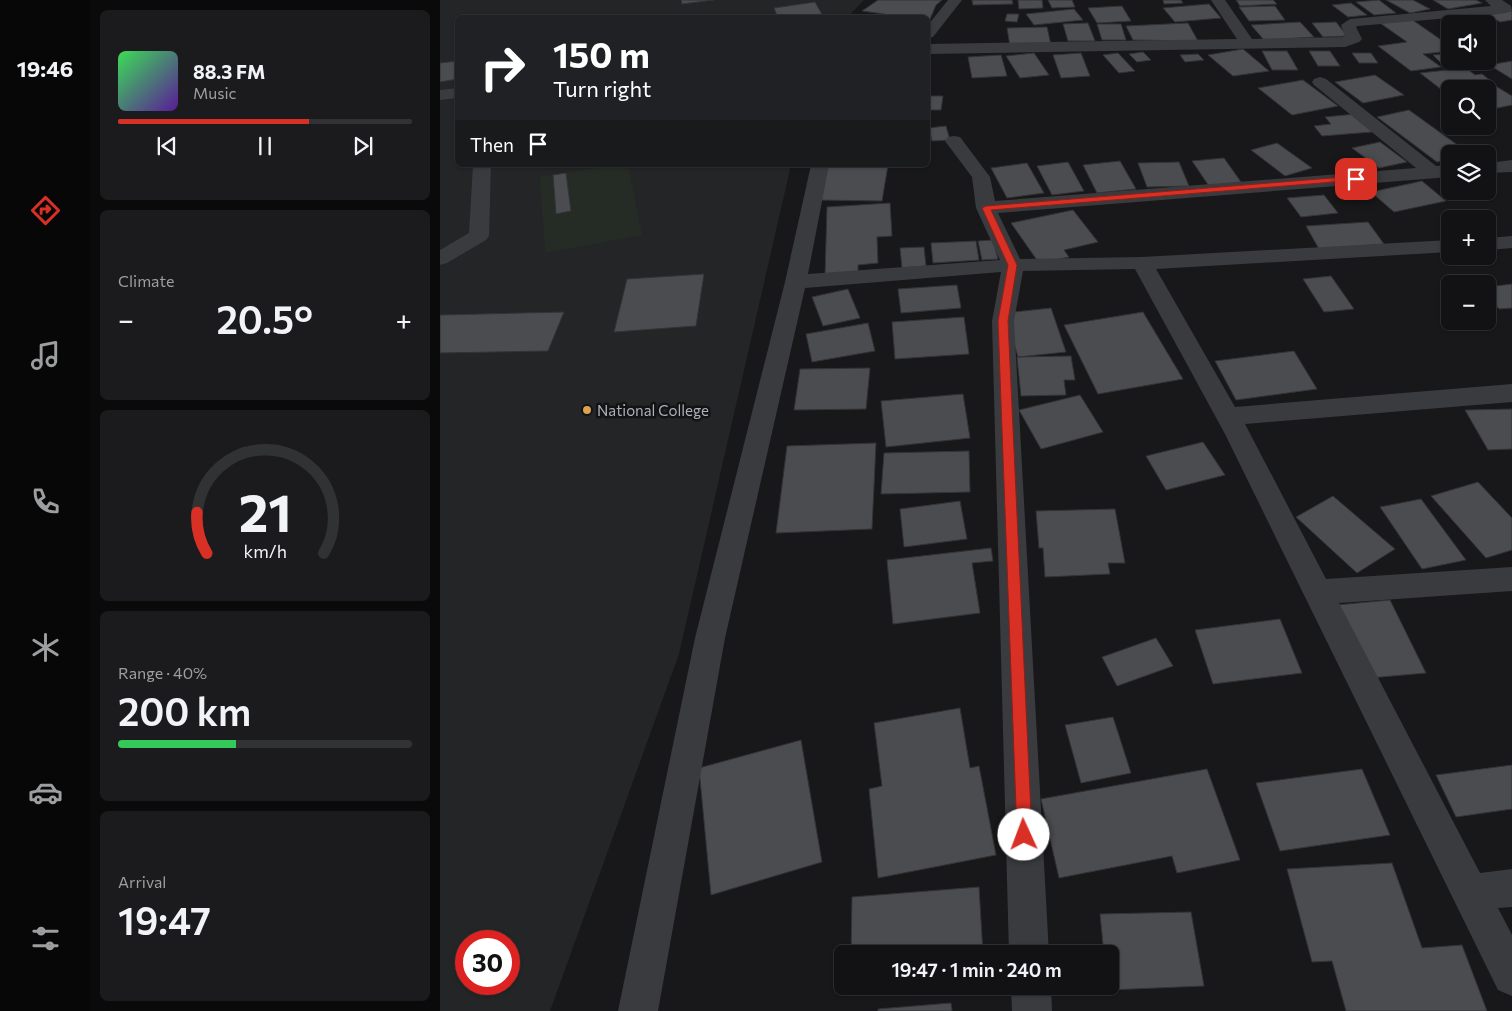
<!DOCTYPE html>
<html lang="en">
<head>
<meta charset="utf-8">
<style>
  :root { --surface:#121214; --page:#1b1b1d; --text:#f1f3f6; --muted:#9c9ea0; --line:#313234; --accent:#d93025 }
  body { margin:0; font-family:Commissioner,sans-serif; background:var(--page); color:var(--text); height:100vh; display:flex; flex-direction:column; font-size:19px; white-space:nowrap }
  * { box-sizing:border-box; margin:0 }
  p { font-size:16px; color:var(--muted) }
  .icon { flex:none; width:28px; height:28px; fill:none; stroke:currentColor; stroke-width:2; stroke-linecap:round; stroke-linejoin:round }
  .map { position:relative; flex:1; overflow:hidden }
  .side { display:flex; flex-direction:column; gap:10px; padding:10px; background:#0a0a0b; width:350px }
  .side>* { flex:none }
  .guide { position:absolute; left:15px; top:15px; width:475px; height:152px; border-radius:8px; box-shadow:0 1px 4px #0004,0 0 0 1px var(--line); background:#202124; color:#fff; overflow:hidden }
  .buttons { position:absolute; left:1001px; top:15px; display:grid; gap:10px }
  .buttons a { display:grid; place-items:center; width:55px; height:55px; border-radius:8px; background:var(--surface); box-shadow:0 1px 4px #0004,0 0 0 1px var(--line); font-size:25px }
  .speed { position:absolute; left:15px; top:930px; display:flex; gap:10px; font-size:25px; font-weight:700; text-align:center }
  .speed>* { display:grid; place-content:center; width:65px; height:65px; border-radius:50%; background:var(--surface); box-shadow:0 1px 4px #0004,0 0 0 1px var(--line); line-height:1 }
  .speed .limit { border:8px solid #d22; background:#fff; color:#111 }
  .pin { position:absolute; display:grid; place-items:center; width:42px; height:42px; color:#fff; margin:-21px; border-radius:10px; box-shadow:0 2px 8px #0006 }
  .me { position:absolute; width:55px; margin:-28px; rotate:358deg; stroke-linejoin:round; filter:drop-shadow(0 0 4px #0008) }
  .turn { display:flex; align-items:center; gap:18px; height:105px; padding:0 15px; font-size:22px }
  .turn .icon { width:65px; height:65px; stroke-width:2.5 }
  .turn b { display:block; font-size:35px; line-height:42px }
  .then { display:flex; align-items:center; height:48px; padding:0 15px; background:#0003; gap:10px; font-size:19px }
  .big { font-size:38px; font-weight:600; line-height:1.1 }
  .side .tile { flex:1; display:flex; flex-direction:column; justify-content:center; gap:8px; min-width:0; padding:0 18px; border-radius:8px; background:var(--page) }
  .side .dial { align-items:center; gap:0 }
  .dial svg { height:130px; overflow:visible; fill:none; stroke:var(--line); stroke-width:7; stroke-linecap:round; text-anchor:middle }
  .dial text { fill:var(--text); stroke:none }
  .song { display:flex; align-items:center; gap:15px }
  .cover { width:60px; height:60px; border-radius:8px; background:linear-gradient(135deg,hsl(130 70% 55%),hsl(270 70% 35%)) }
  .played { height:5px; border-radius:2px; background:linear-gradient(90deg,var(--accent) 65%,var(--line) 65%) }
  .keys { display:flex; justify-content:space-around; direction:ltr }
  .heat { display:flex; justify-content:space-between; align-items:center; font-size:28px; direction:ltr }
  .charge { height:8px; border-radius:4px; background:linear-gradient(90deg,#34c759 40%,var(--line) 0) }
  .trip { position:absolute; left:394px; top:945px; width:285px; height:50px; border-radius:8px; background:var(--surface); box-shadow:0 1px 4px #0004,0 0 0 1px var(--line); font-weight:600; line-height:50px; text-align:center }
  main { display:flex; flex:1; min-height:0 }
  .tab-bar { display:flex; flex-direction:column; width:90px; justify-content:space-around; align-items:center; background:#070708; color:var(--muted) }
  .tab-bar .icon { width:35px; height:35px }
  .tab-bar .current { color:var(--accent) }
  .tab-bar b { font-size:22px; color:var(--text) }
  .map>svg:first-child { display:block }
  .built { fill:#242527; fill-rule:evenodd }
  .green { fill:#252b25 }
  .building { fill:#4a4c4f; stroke:#333336 }
  .lines { fill:none; stroke-linecap:round; stroke-linejoin:round }
  .minor { fill:#3a3b3f; fill-rule:evenodd }
  .route { fill:#d93025; stroke:#8d1f18 }
  .poi-dot { fill:#dba34f; stroke:#131315; stroke-width:2 }
  .labels { text-anchor:middle; dominant-baseline:central; stroke-width:5; stroke-linejoin:round; paint-order:stroke }
  .poi-label { font-size:15px; fill:#acb1b8; stroke:#131315; text-anchor:start }
</style>
</head>
<body>
<main>
<nav class="tab-bar">
<b>19:46</b>
<svg class="icon current" aria-label="directions" viewBox="0 0 24 24"><path d="M12 3l9 9-9 9-9-9zM9 14v-3h6M13 9l2 2-2 2"/></svg>
<svg class="icon" aria-label="music" viewBox="0 0 24 24"><path d="M9 18V5l10-2v13"/><circle cx="6" cy="18" r="3"/><circle cx="16" cy="16" r="3"/></svg>
<svg class="icon" aria-label="phone" viewBox="0 0 24 24"><path d="M5 4h4l2 5-3 2q2 4 5 5l2-3 5 2v4C11 20 4 13 5 4z"/></svg>
<svg class="icon" aria-label="climate" viewBox="0 0 24 24"><path d="M12 3v18M4 7l16 10M4 17L20 7"/></svg>
<svg class="icon" aria-label="car" viewBox="0 0 24 24"><path d="M5 17H2v-5l4-1 3-4h7l3 4 3 1v5h-3M9 17h6M6 11h13"/><circle cx="7" cy="17" r="2"/><circle cx="17" cy="17" r="2"/></svg>
<svg class="icon" aria-label="filters" viewBox="0 0 24 24"><path d="M4 7h16M4 17h16"/><circle cx="9" cy="7" r="2"/><circle cx="15" cy="17" r="2"/></svg>
</nav>
<section class="side">
<div class="tile">
<div class="song"><i class="cover"></i><div><b>88.3 FM</b><p>Music</p></div></div>
<div class="played"></div>
<div class="keys"><svg class="icon" aria-label="previous" viewBox="0 0 24 24"><path d="M18 5L8 12l10 7zM5 5v14"/></svg><svg class="icon" aria-label="pause" viewBox="0 0 24 24"><path d="M8 5v14M16 5v14"/></svg><svg class="icon" aria-label="next" viewBox="0 0 24 24"><path d="M6 5l10 7-10 7zM19 5v14"/></svg></div>
</div>
<div class="tile"><p>Climate</p>
<div class="heat"><a>−</a><b class="big">20.5°</b><a>+</a></div>
</div>
<div class="tile dial"><svg viewBox="0 0 100 80">
<path d="M14 69A42 42 0 1 1 86 69"/>
<path d="M14 69A42 42 0 0 1 8 44" stroke="#d93025"/>
<text x="50" y="56" font-size="32" font-weight="700">21</text>
<text x="50" y="72" font-size="11">km/h</text>
</svg></div>
<div class="tile"><p>Range · 40%</p><b class="big">200 km</b><div class="charge"></div></div>
<div class="tile"><p>Arrival</p><b class="big">19:47</b></div>
</section>
<div class="map">
<svg width="1072" height="1011" viewBox="0 0 1072 1011">
  <rect width="100%" height="100%" fill="#18181a"/>
  <path class="built" d="M0 0H424L407 18H18V165H351L239 654 110 1011H0ZM26 941H69V984H26Z"/>
  <path class="green" d="M175 165H188L202 235 105 253 100 177Z"/>
  <path class="building" d="M241 0H274L242 4Z
    M438 0H502L496 5 488 24V18H441L444 14 422 11Z
    M532 0H572L573 4 533 5Z
    M578 0H602L603 8 579 9Z
    M608 0H632L635 7 612 8Z
    M723 0H741L743 3 724 4Z
    M796 0H833L837 4 800 6Z
    M939 0 956 13 934 15 916 2Z
    M946 0H973L990 9 970 13Z
    M993 0H1036L1042 3 1008 9Z
    M375 2 384 18H338L334 8Z
    M911 3 927 15 908 17 892 5Z
    M769 4 781 18 735 22 723 8Z
    M682 6 691 21 657 23 648 8Z
    M835 6 845 20 809 21 799 7Z
    M634 9 643 20 594 25 586 14Z
    M1072 11V20L1060 22 1047 15Z
    M567 14H579L577 22 565 21Z
    M971 19 1010 46V51L983 54 1001 67 971 71 938 46 967 42 940 23Z
    M860 22 874 37 824 40 811 25Z
    M896 22 907 36 883 37 872 23Z
    M648 23 655 41H628L623 24Z
    M748 23 758 41 693 40 686 26Z
    M657 24H681L686 40H662Z
    M607 27 611 45 570 46 567 28Z
    M803 49 829 71 793 76 768 55Z
    M822 51H847L858 70H832Z
    M869 51H890L900 66H878Z
    M703 52 711 60 697 62 689 54Z
    M594 53 609 75 580 78 566 56Z
    M641 53 650 76 621 78 613 55Z
    M678 53 695 71 679 73 663 55Z
    M912 53H931L938 63H919Z
    M758 54 764 60 745 62 740 55Z
    M1010 54V61H1028L1031 64 1003 65 993 55Z
    M561 55 567 76 532 78 528 57Z
    M18 61V79L0 82V63Z
    M1072 61V79L1049 65Z
    M1026 68 1035 75 1042 74 1055 84 1002 90 980 73Z
    M935 75 964 95 923 103 895 82Z
    M863 80 898 106 852 115 818 88Z
    M1054 85 1072 96V105L1048 110V89H1035Z
    M488 96H503L501 110H488Z
    M969 110 1030 154H1010V159L997 162 937 117Z
    M916 114 932 132 882 136 874 126 891 124 885 117Z
    M506 126 510 140 492 141 489 128Z
    M940 142 967 162 939 168 912 148Z
    M837 143 872 168 845 176 811 150Z
    M784 158 801 182 769 186 752 161Z
    M680 161 696 189 657 193 643 165Z
    M628 162 644 191 612 195 597 166Z
    M739 162 749 186 707 187 698 163Z
    M587 163 604 193 567 198 551 168Z
    M387 165H448L442 201 377 200Z
    M126 173 131 211 116 214 113 175Z
    M982 181 1006 201 954 212 931 192Z
    M884 195 898 213 861 217 847 198Z
    M450 203 452 236 437 237 438 263 418 265V274L385 276 387 207Z
    M633 210 658 242 624 250 629 257 599 263 571 223Z
    M928 222 944 244 879 249 866 226Z
    M553 240 558 259 542 260 538 241Z
    M536 241 539 260 493 263 491 243Z
    M484 247 486 266 462 268 460 248Z
    M264 274 256 326 174 332 187 279Z
    M891 276 914 309 884 312 863 279Z
    M1072 284V308L1059 309 1048 296V287Z
    M517 285 521 308 461 313 458 289Z
    M408 289 420 318 383 326 372 297Z
    M611 308 626 352 578 357 565 313Z
    M124 312 108 351 0 353V315Z
    M703 312 743 379 658 394 624 325Z
    M524 317 529 354 455 359 452 322Z
    M428 323 435 351 372 362 366 334Z
    M854 351 877 389 796 400 775 361Z
    M631 356 635 380H624L626 395 581 396 577 357Z
    M430 368 426 409 354 410 360 369Z
    M523 394 530 438 446 447 441 401Z
    M640 395 663 432 601 449 579 410Z
    M1072 409V449L1048 450 1025 410Z
    M763 442 785 475 726 490 706 456Z
    M436 443 432 529 336 533 347 446Z
    M529 451 530 492 441 494 444 453Z
    M1038 482 1072 518V550L1046 558 991 496Z
    M893 496 955 549 917 573 856 517Z
    M981 499 1026 560 982 569 940 507Z
    M520 501 527 539 464 547 460 509Z
    M675 509 685 563H668L670 574 605 577 603 548H599L596 511Z
    M551 548 553 561 532 563 540 613 453 624 447 560Z
    M950 600 986 673 930 678 897 605Z
    M840 619 862 673 773 684 755 630Z
    M716 638 733 666 677 686 662 657Z
    M520 708 530 768 539 766 556 855 438 878 429 789 442 786 434 723Z
    M673 717 691 773 641 783 625 725Z
    M361 740 382 862 271 895 259 768Z
    M1072 765V809L1016 817 996 775Z
    M767 769 800 860 737 873 732 856 619 878 601 799Z
    M922 769 950 835 840 851 816 783Z
    M952 863 982 948 1022 945 1047 1011H906L892 961 872 962 847 869Z
    M539 887 543 954H411L412 897Z
    M751 912 764 986 668 990 667 986H670V954H664L660 914Z
    M511 1003 512 1011H438V1009Z"/>
  <g class="lines">
    <path class="minor" d="M508 0H522L493 37 488 38V25Z
      M771 0H785L812 39 904 37H905L901 25 910 19 1051 6 1045 0H1062L1071 6 1072 11 1066 13 918 26 916 27 922 39 919 42 905 47 488 54V44L797 39Z
      M880 77 886 79 996 166 1010 165V177L558 213 580 259 702 257 1010 240V252L716 269 795 407 1072 384V402L805 424 886 579 1072 567V591L899 603 1040 873 1072 869V907L1058 908 1072 935V996L1058 990 785 434 695 269 583 271 574 321 609 954H569L552 321 561 272 365 288 285 638 218 1011H178L255 638 345 282 371 165H389L368 274 560 260 536 208 532 177 505 141 508 137 514 136 520 137 550 177 555 201 976 168 874 85 872 82 874 79Z
      M18 88V98L0 100V90Z
      M1072 160V172L1048 173V163Z
      M33 165H51L49 236 46 240 7 263 0 265V250L29 233Z
      M1072 236V248L1048 250V238Z
      M571 986H611L612 1011H572Z"/>
  </g>
  <path class="route" d="M916 176 919 179 918 180 551 210 577 265 568 321 592 835 590 840 584 843 579 840 577 835 558 321 568 265 542 208 546 206Z"/>
  <circle class="poi-dot" cx="147" cy="410" r="5"/>
  <g class="labels">
    <g class="poi-label">
      <text x="157" y="410">National College</text>
    </g>
  </g>
</svg>
<div class="buttons">
<a><svg class="icon" aria-label="sound" viewBox="0 0 24 24"><path d="M4 9h4l5-4v14l-5-4H4zM17 9q2 3 0 6"/></svg></a>
<a><svg class="icon" aria-label="search" viewBox="0 0 24 24"><circle cx="10" cy="10" r="6"/><path d="M15 15l6 6"/></svg></a>
<a><svg class="icon" aria-label="layers" viewBox="0 0 24 24"><path d="M12 4l9 5-9 5-9-5zM3 14l9 5 9-5"/></svg></a>
<a>+</a>
<a>−</a>
</div>
<div class="speed"><div class="limit">30</div></div>
<div class="pin" style="left:916px;top:179px;background:#d93025"><svg class="icon" aria-label="arrive" viewBox="0 0 24 24"><path d="M6 21V4h12l-3 4 3 4H6"/></svg></div>
<svg class="me" style="left:584px;top:835px" viewBox="-20 -20 40 40"><circle r="19" fill="#fff"/><path d="M0-13L10 11 0 6-10 11z" fill="#d93025"/></svg>
<div class="trip">19:47 · 1 min · 240 m</div>
<div class="guide">
<div class="turn"><svg class="icon" aria-label="right" viewBox="0 0 24 24"><path d="M7 20v-9h11M14 6l5 5-5 5"/></svg><div><b>150 m</b>Turn right</div></div>
<div class="then">Then<svg class="icon" aria-label="arrive" viewBox="0 0 24 24"><path d="M6 21V4h12l-3 4 3 4H6"/></svg></div>
</div>
</div>
</main>
</body>
</html>
